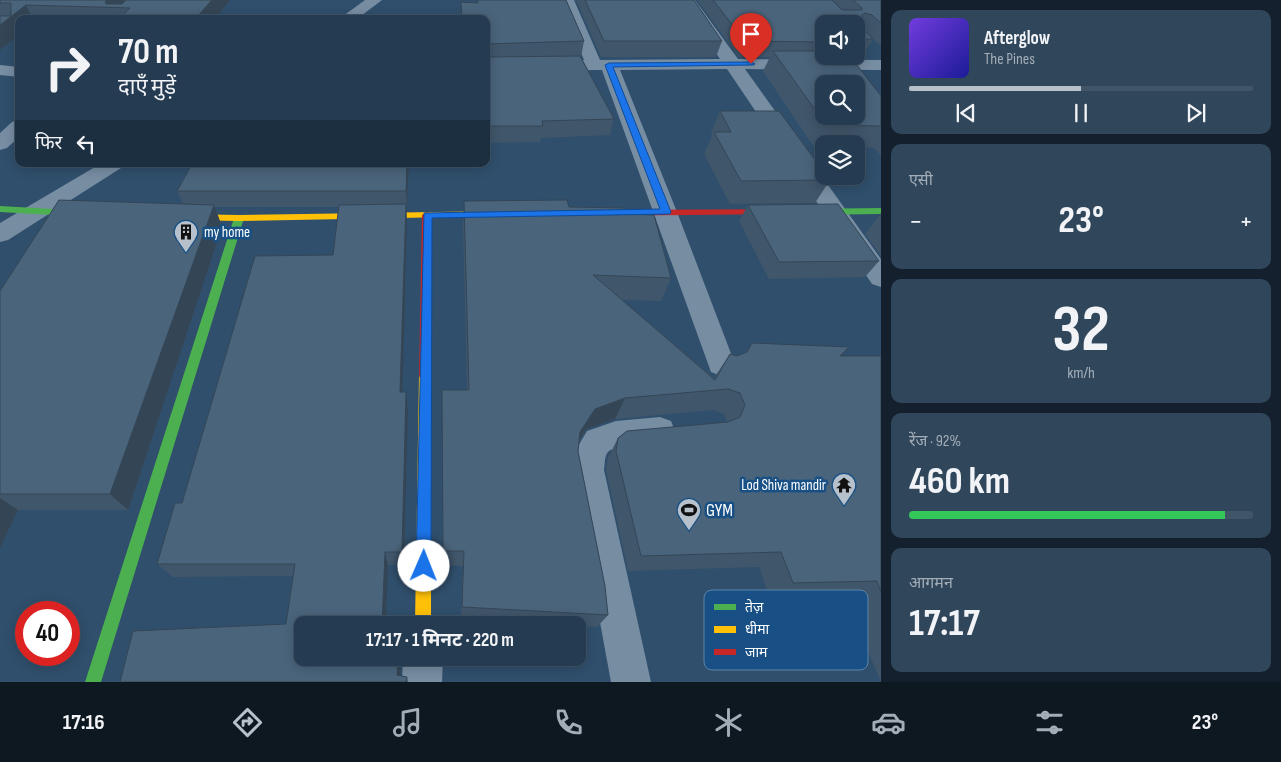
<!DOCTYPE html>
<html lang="hi">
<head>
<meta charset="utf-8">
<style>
  :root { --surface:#243b51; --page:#30465b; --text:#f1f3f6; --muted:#a3adb7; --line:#415568; --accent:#b7c1cc }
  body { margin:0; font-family:"Sofia Sans Condensed","Noto Sans Devanagari",sans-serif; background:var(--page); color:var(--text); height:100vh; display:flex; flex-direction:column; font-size:19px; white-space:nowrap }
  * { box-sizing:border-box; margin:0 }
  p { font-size:16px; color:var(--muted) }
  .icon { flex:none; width:28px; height:28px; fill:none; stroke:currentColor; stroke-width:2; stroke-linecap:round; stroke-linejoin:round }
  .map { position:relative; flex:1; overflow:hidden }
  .side { display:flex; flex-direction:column; gap:10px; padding:10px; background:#14202d; width:400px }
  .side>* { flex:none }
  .banner { position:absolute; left:15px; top:15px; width:475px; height:152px; border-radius:10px; box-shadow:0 2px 12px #0003,0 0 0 1px var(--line); background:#243b51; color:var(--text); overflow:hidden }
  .fabs { position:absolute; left:815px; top:15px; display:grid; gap:10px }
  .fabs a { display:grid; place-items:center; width:50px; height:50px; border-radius:10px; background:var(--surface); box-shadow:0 2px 12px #0003,0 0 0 1px var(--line); font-size:25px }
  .speed { position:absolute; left:15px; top:601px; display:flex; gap:10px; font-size:25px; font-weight:700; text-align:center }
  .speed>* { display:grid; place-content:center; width:65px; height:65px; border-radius:50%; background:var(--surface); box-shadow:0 2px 12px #0003,0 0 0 1px var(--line); line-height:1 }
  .speed .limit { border:8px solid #d22; background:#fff; color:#111 }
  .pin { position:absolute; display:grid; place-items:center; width:42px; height:42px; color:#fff; margin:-51px -21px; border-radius:50% 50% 50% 0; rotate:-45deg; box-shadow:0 0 5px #0007 }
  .pin .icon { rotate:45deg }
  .me { position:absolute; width:55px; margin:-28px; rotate:1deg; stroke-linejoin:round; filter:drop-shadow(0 0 4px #0008) }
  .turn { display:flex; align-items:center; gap:18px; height:105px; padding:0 20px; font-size:22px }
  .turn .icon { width:65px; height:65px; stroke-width:2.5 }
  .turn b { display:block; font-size:35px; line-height:42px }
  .then { display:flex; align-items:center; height:48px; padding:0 20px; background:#0003; gap:10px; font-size:19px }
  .big { font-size:38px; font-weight:700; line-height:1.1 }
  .side .tile { flex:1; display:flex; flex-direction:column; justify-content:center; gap:8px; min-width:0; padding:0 18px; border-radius:10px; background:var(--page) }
  .side .dial { align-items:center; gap:0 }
  .dial b { font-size:65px; line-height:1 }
  .song { display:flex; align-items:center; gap:15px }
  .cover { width:60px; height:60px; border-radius:8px; background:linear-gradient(135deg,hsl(260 70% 55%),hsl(240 70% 35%)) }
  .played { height:5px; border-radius:2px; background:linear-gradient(90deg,var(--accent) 50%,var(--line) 50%) }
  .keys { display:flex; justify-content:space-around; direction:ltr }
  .heat { display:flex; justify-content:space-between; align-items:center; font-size:28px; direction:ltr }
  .charge { height:8px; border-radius:4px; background:linear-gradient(90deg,#34c759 92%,var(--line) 0) }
  .trip { position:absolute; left:294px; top:616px; width:292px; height:50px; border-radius:10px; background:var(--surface); box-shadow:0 2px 12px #0003,0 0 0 1px var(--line); font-weight:700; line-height:50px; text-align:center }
  .tab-bar { display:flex; height:80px; justify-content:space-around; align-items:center; background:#0e1820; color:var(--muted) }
  .tab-bar .icon { width:35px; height:35px }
  .tab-bar .selected { color:var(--accent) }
  .tab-bar b { font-size:22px; color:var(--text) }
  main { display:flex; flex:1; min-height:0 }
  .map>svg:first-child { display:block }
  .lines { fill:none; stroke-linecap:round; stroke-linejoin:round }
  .street { fill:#778da2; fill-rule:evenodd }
  .fast { fill:#4caf50; fill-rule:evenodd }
  .slow { fill:#ffc107; fill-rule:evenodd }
  .jam { fill:#c62828; fill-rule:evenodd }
  .wall { fill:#40566a }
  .shaded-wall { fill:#344656 }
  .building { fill:#4a647b; stroke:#344656; fill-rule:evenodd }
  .route { fill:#1a73e8; stroke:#114b97 }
  .labels { text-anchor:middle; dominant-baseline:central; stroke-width:5; stroke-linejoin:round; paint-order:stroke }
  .poi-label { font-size:15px; fill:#fff; stroke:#185085; text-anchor:start }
  .near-poi-label { font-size:18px; fill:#fff; stroke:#185085; text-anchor:start }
  .key { fill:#185085; stroke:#5d84aa; stroke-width:1 }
  .key-label { font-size:14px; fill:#fff }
</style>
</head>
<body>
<main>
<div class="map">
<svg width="881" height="682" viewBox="0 0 881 682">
  <rect width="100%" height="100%" fill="#304f6c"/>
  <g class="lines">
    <path class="street" d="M365 0H382L357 19H339Z
      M560 0H574L600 60 720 59 681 0H695L738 59 881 60V70L745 69 881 259V287L872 284 727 69 620 70 677 212 735 364 731 372 721 376 711 372 602 70 486 71V61L584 60Z
      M0 65 19 67V77L0 75Z
      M19 120V137L7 148 0 150V133L12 122Z
      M100 164H124L121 168 8 240 0 242V223Z
      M660 417 671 421 675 431 671 441C657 446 615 446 609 451 604 455 605 464 604 470L651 682H611L572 470 574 453 587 431 616 421Z
      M403 658H443L442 682H402Z"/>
    <path class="fast" d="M0 206 88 211 93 214 88 217 0 212Z
      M881 208V214L802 215 797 212 802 209Z
      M239 215 244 218 101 682H85L234 218Z"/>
    <path class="slow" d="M501 211 504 212V216L239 221 181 220 176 217 181 214 239 215Z
      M425 371 429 373 431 376V625H415L419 376 421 373Z"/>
    <path class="jam" d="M802 209 807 212 805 214 586 216 581 213 586 210Z
      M427 212 432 215 431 376 429 379 425 381 421 379 419 376 422 215Z"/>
  </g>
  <path class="wall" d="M0 0H230L215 19H19V35L0 50Z
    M576 0H694L722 41 716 57H601Z
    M697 0H881V46L873 39 864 54H856V24H824V56L881 96V156L874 148 856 147V144H824V146H813L763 71 770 57H739Z
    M461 2 478 3 584 41 581 57 614 119 610 135 541 138 540 142 486 143V19H461Z
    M720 111 830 180 815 203 730 204 704 154 712 136 711 133Z
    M192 164H409L407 207H406L407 225 402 392H406L408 411 404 565H388L386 625H302V658H403H401L400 676 407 677 408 682H120L133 631 286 624 293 576 173 577 157 564 175 503H182L255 256 333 255 339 207H215L222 227 128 510H18L0 548V291L59 200 183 204 177 191Z
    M464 201 569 207 625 214 671 278 661 301 622 300 714 378 730 354 737 356 746 352 752 343 840 356H881V682L867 649 848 594 769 596 759 567 628 571 606 470 608 458 618 438 727 422 724 414 713 410 615 419 586 429 579 441 578 451 608 615 597 627 461 619 463 566 443 565 442 411 467 390 463 225Z
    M748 205 879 261 865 277 769 279 739 221Z
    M881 213V256L865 234Z"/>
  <path class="shaded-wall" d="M107 0H127L120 8H107L105 3Z
    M212 0H230L215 19H195Z
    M26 5 33 19H19V35L0 50V25Z
    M407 164H409L407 207 406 191Z
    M406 204 407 225 402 411 400 392Z
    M214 205 222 227 128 510 110 494Z
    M406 392 408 411 404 565 402 552Z
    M625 398 615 419 586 429 572 452 580 432 595 409Z
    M0 498 18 510 0 548Z
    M385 552 388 565 386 625H382Z
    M398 658H401L400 682 397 675Z"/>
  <path class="building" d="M0 0H107L105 3 107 4H122L126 0H212L195 19H119L130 8 26 5 0 25V16H11V3H0Z
    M478 0H566L584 41 486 44V19H462L461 2 478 3Z
    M585 0H694L722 41H604Z
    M713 0H832L842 10H862V8L853 0H881V23L872 15 865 13 862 15 863 29 873 39H856V24H824V42L745 41Z
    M773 51H824V56H850L881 96V126L826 125ZM824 84H856V116H824Z
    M486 56 487 57 580 56 614 119 542 121 543 126H486Z
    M720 111H779L824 172V176H827L830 180 741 181 714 132H731Z
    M192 164H407L406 191H177Z
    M59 200 214 205 110 494H0V291Z
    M567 200 569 207 624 208 625 214 654 215 671 278 593 275 715 380 730 354 737 356 747 352 752 343 849 347 840 356H881V592L877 581 793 583 781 552 641 556 616 451 618 438 627 431 728 422 740 417 745 405 740 393 728 389 625 398 595 409 580 432 578 451 605 586 608 615 462 607 464 551H443L442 390H469L464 201Z
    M406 204 400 392H406L402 552H385L382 625H302V658H398L397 675 407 677 406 682H120L133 631 286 624 295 564H157L175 503H182L255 256 333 255 339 205Z
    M838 204 879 261 779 262 748 205Z"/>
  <path class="route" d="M751 62 755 64 753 65 613 67 671 212 670 214 432 218 431 566 429 572 424 574 418 572 416 566 424 213 660 209 605 65 609 63Z"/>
  <defs>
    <g id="building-pin" transform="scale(1.25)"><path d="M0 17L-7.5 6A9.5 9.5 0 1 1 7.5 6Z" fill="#b7c1cc" stroke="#185085"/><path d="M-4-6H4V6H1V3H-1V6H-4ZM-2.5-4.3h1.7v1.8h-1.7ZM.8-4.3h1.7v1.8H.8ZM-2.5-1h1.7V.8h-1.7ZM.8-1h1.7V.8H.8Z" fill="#111"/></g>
    <g id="temple-pin" transform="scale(1.25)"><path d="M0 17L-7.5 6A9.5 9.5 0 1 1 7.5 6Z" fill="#b7c1cc" stroke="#185085"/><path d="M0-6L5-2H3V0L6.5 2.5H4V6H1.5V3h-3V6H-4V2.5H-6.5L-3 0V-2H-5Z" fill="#111"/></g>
    <g id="stadium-pin" transform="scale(1.25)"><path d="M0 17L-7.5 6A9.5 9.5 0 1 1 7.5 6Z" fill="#b7c1cc" stroke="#185085"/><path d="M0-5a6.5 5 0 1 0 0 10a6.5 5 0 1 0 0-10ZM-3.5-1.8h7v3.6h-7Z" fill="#111"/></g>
  </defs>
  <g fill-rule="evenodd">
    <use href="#building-pin" x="186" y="232"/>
    <use href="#temple-pin" x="844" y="485"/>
    <use href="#stadium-pin" x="689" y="510"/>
  </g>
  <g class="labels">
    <g class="poi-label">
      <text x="204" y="232">my home</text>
      <text x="826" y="485" text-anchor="end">Lod Shiva mandir</text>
    </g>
    <g class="near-poi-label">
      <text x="706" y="510">GYM</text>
    </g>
  </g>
  <rect x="704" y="590" width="164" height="80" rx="8" class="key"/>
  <rect x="714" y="604" width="22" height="6" fill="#4caf50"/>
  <rect x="714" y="626" width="22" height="7" fill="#ffc107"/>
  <rect x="714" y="649" width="22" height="6" fill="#c62828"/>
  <g class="key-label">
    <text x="745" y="612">तेज़</text>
    <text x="745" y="634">धीमा</text>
    <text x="745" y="657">जाम</text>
  </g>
</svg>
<div class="fabs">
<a><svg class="icon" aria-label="sound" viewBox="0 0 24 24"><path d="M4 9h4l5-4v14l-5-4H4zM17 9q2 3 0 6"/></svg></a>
<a><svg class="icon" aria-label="search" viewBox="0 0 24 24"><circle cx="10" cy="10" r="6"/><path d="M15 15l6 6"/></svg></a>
<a><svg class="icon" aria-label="layers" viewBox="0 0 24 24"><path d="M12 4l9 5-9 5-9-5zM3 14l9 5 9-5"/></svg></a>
</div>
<div class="speed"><div class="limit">40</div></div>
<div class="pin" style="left:751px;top:64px;background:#d93025"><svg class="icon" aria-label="arrive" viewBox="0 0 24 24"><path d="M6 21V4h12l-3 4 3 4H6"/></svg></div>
<svg class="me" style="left:424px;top:566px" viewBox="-20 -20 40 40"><circle r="19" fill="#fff"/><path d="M0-13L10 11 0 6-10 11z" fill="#1a73e8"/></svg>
<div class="trip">17:17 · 1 मिनट · 220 m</div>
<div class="banner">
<div class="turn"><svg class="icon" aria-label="right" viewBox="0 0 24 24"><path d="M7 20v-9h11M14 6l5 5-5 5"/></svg><div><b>70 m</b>दाएँ मुड़ें</div></div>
<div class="then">फिर<svg class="icon" aria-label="left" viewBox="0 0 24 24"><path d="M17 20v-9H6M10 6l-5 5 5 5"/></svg></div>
</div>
</div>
<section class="side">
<div class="tile">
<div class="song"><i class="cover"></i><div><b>Afterglow</b><p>The Pines</p></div></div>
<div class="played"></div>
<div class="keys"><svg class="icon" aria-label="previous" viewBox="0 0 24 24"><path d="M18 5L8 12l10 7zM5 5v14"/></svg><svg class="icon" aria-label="pause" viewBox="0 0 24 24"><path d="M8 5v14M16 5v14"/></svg><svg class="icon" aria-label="next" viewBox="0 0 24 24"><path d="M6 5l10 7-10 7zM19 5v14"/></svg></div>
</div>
<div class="tile"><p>एसी</p>
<div class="heat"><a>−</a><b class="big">23°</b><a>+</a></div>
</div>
<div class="tile dial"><b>32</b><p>km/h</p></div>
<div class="tile"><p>रेंज · 92%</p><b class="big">460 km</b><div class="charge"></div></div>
<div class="tile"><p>आगमन</p><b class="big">17:17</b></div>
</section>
</main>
<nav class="tab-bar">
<b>17:16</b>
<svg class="icon selected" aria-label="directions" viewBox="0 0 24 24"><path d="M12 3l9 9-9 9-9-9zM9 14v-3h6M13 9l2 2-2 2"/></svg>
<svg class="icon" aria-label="music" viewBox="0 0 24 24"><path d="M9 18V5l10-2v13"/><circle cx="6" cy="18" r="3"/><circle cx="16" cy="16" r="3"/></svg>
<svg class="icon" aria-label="phone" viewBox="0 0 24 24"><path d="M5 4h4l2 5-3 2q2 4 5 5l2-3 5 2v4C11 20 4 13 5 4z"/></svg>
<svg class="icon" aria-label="climate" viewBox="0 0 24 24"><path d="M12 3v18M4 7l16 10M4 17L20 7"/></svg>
<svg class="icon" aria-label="car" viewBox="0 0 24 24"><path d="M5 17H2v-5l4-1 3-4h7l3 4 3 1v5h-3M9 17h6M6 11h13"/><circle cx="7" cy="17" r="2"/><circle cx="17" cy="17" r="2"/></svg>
<svg class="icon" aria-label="filters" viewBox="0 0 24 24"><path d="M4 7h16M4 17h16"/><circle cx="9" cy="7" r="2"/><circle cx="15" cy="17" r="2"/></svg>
<b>23°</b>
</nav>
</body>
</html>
